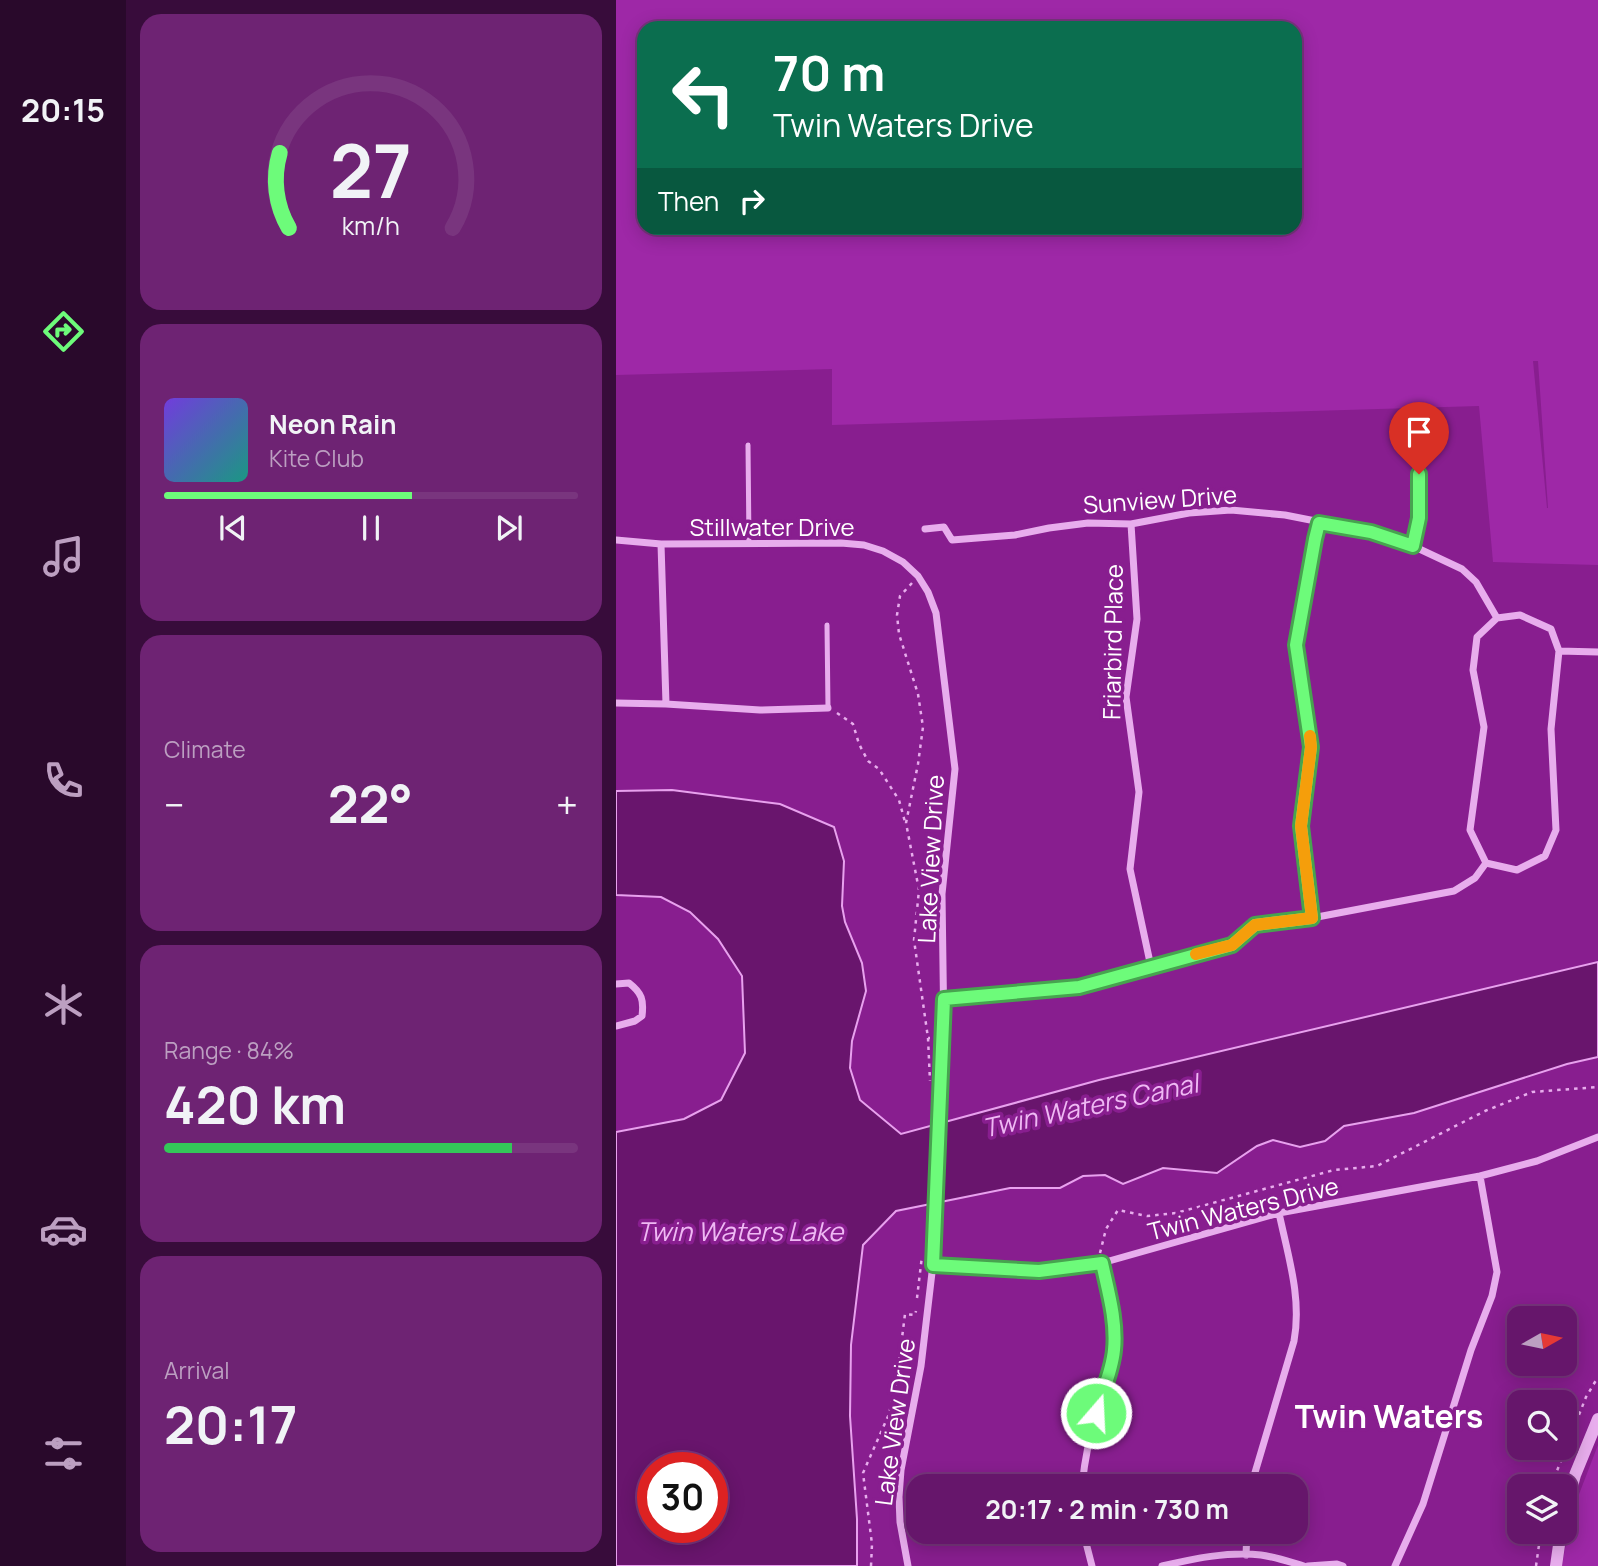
<!DOCTYPE html>
<html lang="en">
<head>
<meta charset="utf-8">
<style>
  :root { --surface:#66166b; --page:#6e2373; --text:#f1f3f6; --muted:#bc9fc1; --line:#79357e; --accent:#6dfb7a }
  body { margin:0; font-family:Manrope,sans-serif; background:var(--page); color:var(--text); height:100vh; display:flex; flex-direction:column; font-size:26px; white-space:nowrap }
  * { box-sizing:border-box; margin:0 }
  p { font-size:23px; color:var(--muted) }
  .icon { flex:none; width:38px; height:38px; fill:none; stroke:currentColor; stroke-width:2; stroke-linecap:round; stroke-linejoin:round }
  .map { position:relative; flex:1; overflow:hidden }
  .panel { display:flex; flex-direction:column; gap:14px; padding:14px; background:#380c3b; width:490px }
  .panel>* { flex:none }
  .guide { position:absolute; left:21px; top:21px; width:665px; height:214px; border-radius:21px; box-shadow:0 4px 18px #0003,0 0 0 2px var(--line); background:#0b6e4f; color:#fff; overflow:hidden }
  .needle { width:46px; rotate:81deg }
  .fabs { position:absolute; left:891px; top:1306px; display:grid; gap:14px }
  .fabs a { display:grid; place-items:center; width:70px; height:70px; border-radius:14px; background:var(--surface); box-shadow:0 4px 18px #0003,0 0 0 2px var(--line); font-size:35px }
  .speed { position:absolute; left:21px; top:1452px; display:flex; gap:14px; font-size:35px; font-weight:700; text-align:center }
  .speed>* { display:grid; place-content:center; width:91px; height:91px; border-radius:50%; background:var(--surface); box-shadow:0 4px 18px #0003,0 0 0 2px var(--line); line-height:1 }
  .speed .limit { border:10px solid #d22; background:#fff; color:#111 }
  .pin { position:absolute; display:grid; place-items:center; width:60px; height:60px; color:#fff; margin:-72px -30px; border-radius:50% 50% 50% 0; rotate:-45deg; box-shadow:0 0 7px #0007 }
  .pin .icon { rotate:45deg }
  .me { position:absolute; width:77px; margin:-38px; rotate:19deg; stroke-linejoin:round; filter:drop-shadow(0 0 5px #0008) }
  .turn { display:flex; align-items:center; gap:24px; height:147px; padding:0 21px; font-size:32px }
  .turn .icon { width:91px; height:91px; stroke-width:2.5 }
  .turn b { display:block; font-size:49px; line-height:60px }
  .then { display:flex; align-items:center; height:66px; padding:0 21px; background:#0003; gap:14px; font-size:26px }
  .big { font-size:52px; font-weight:700; line-height:1.1 }
  .panel .widget { flex:1; display:flex; flex-direction:column; justify-content:center; gap:10px; min-width:0; padding:0 24px; border-radius:21px; background:var(--page) }
  .panel .dial { align-items:center; gap:0 }
  .dial svg { height:182px; overflow:visible; fill:none; stroke:var(--line); stroke-width:7; stroke-linecap:round; text-anchor:middle }
  .dial text { fill:var(--text); stroke:none }
  .song { display:flex; align-items:center; gap:21px }
  .cover { width:84px; height:84px; border-radius:10px; background:linear-gradient(135deg,hsl(260 70% 55%),hsl(170 70% 35%)) }
  .played { height:7px; border-radius:4px; background:linear-gradient(90deg,var(--accent) 60%,var(--line) 60%) }
  .keys { display:flex; justify-content:space-around; direction:ltr }
  .heat { display:flex; justify-content:space-between; align-items:center; font-size:38px; direction:ltr }
  .charge { height:10px; border-radius:5px; background:linear-gradient(90deg,#34c759 84%,var(--line) 0) }
  .trip { position:absolute; left:290px; top:1474px; width:402px; height:70px; border-radius:21px; background:var(--surface); box-shadow:0 4px 18px #0003,0 0 0 2px var(--line); font-weight:700; line-height:70px; text-align:center }
  main { display:flex; flex:1; min-height:0 }
  .tab-bar { display:flex; flex-direction:column; width:126px; justify-content:space-around; align-items:center; background:#29092b; color:var(--muted) }
  .tab-bar .icon { width:49px; height:49px }
  .tab-bar .current { color:var(--accent) }
  .tab-bar b { font-size:32px; color:var(--text) }
  .map>svg:first-child { display:block }
  .green { fill:#9e28a7; fill-rule:evenodd }
  .water { fill:#69156d; stroke:#e8a1ee; stroke-width:2; fill-rule:evenodd }
  .lines { fill:none; stroke-linecap:round; stroke-linejoin:round }
  .path { stroke:#e8aded; stroke-width:2.5; stroke-dasharray:3.5 5; stroke-linecap:butt }
  .service { stroke:#e8aded; stroke-width:5 }
  .minor { stroke:#e8aded; stroke-width:7 }
  .tertiary { stroke:#e8aded; stroke-width:12 }
  .route-casing { stroke:#47a34f; stroke-width:18 }
  .route { stroke:#6dfb7a; stroke-width:12 }
  .slow { stroke:#f59e0b; stroke-width:12 }
  .labels { text-anchor:middle; dominant-baseline:central; stroke-width:7; stroke-linejoin:round; paint-order:stroke }
  .street-label { font-size:24px; fill:#fff; stroke:#881e8f }
  .water-label { font-size:26px; font-style:italic; fill:#efb9f4; stroke:#881e8f }
  .district-label { font-size:32px; font-weight:bold; fill:#fff; stroke:#881e8f }
</style>
</head>
<body>
<main>
<nav class="tab-bar">
<b>20:15</b>
<svg class="icon current" aria-label="directions" viewBox="0 0 24 24"><path d="M12 3l9 9-9 9-9-9zM9 14v-3h6M13 9l2 2-2 2"/></svg>
<svg class="icon" aria-label="music" viewBox="0 0 24 24"><path d="M9 18V5l10-2v13"/><circle cx="6" cy="18" r="3"/><circle cx="16" cy="16" r="3"/></svg>
<svg class="icon" aria-label="phone" viewBox="0 0 24 24"><path d="M5 4h4l2 5-3 2q2 4 5 5l2-3 5 2v4C11 20 4 13 5 4z"/></svg>
<svg class="icon" aria-label="climate" viewBox="0 0 24 24"><path d="M12 3v18M4 7l16 10M4 17L20 7"/></svg>
<svg class="icon" aria-label="car" viewBox="0 0 24 24"><path d="M5 17H2v-5l4-1 3-4h7l3 4 3 1v5h-3M9 17h6M6 11h13"/><circle cx="7" cy="17" r="2"/><circle cx="17" cy="17" r="2"/></svg>
<svg class="icon" aria-label="filters" viewBox="0 0 24 24"><path d="M4 7h16M4 17h16"/><circle cx="9" cy="7" r="2"/><circle cx="15" cy="17" r="2"/></svg>
</nav>
<section class="panel">
<div class="widget dial"><svg viewBox="0 0 100 80">
<path d="M14 69A42 42 0 1 1 86 69"/>
<path d="M14 69A42 42 0 0 1 10 36" stroke="#6dfb7a"/>
<text x="50" y="56" font-size="32" font-weight="700">27</text>
<text x="50" y="72" font-size="11">km/h</text>
</svg></div>
<div class="widget">
<div class="song"><i class="cover"></i><div><b>Neon Rain</b><p>Kite Club</p></div></div>
<div class="played"></div>
<div class="keys"><svg class="icon" aria-label="previous" viewBox="0 0 24 24"><path d="M18 5L8 12l10 7zM5 5v14"/></svg><svg class="icon" aria-label="pause" viewBox="0 0 24 24"><path d="M8 5v14M16 5v14"/></svg><svg class="icon" aria-label="next" viewBox="0 0 24 24"><path d="M6 5l10 7-10 7zM19 5v14"/></svg></div>
</div>
<div class="widget"><p>Climate</p>
<div class="heat"><a>−</a><b class="big">22°</b><a>+</a></div>
</div>
<div class="widget"><p>Range · 84%</p><b class="big">420 km</b><div class="charge"></div></div>
<div class="widget"><p>Arrival</p><b class="big">20:17</b></div>
</section>
<div class="map">
<svg width="982" height="1566" viewBox="0 0 982 1566">
  <rect width="100%" height="100%" fill="#881e8f"/>
  <path class="green" d="M0 0H982V565L877 562 863 406 216 425V369L0 375ZM28 28H679V228H28ZM917 361H922L932 508H931Z
    M982 1445V1566H946L955 1515Z"/>
  <path class="water" d="M56 790 164 804 218 827 228 861 226 906 229 922 246 963 250 991 236 1041 234 1068 244 1100 285 1134 483 1080 982 962V1057L951 1064 798 1113 728 1126 709 1141 684 1147 657 1140 641 1146 601 1173 547 1168 507 1184 489 1175 467 1176 444 1188H394L280 1211 247 1245 235 1345 234 1416 241 1519V1566H0V1132L68 1119 105 1100 129 1053 126 976 102 939 74 912 45 897 0 895V791ZM37 1468H96V1528H37Z"/>
  <g class="lines">
    <path class="path" d="M296 583 284 596 281 615 283 634 302 694 307 727 302 764 290 823 303 890 298 940 312 1038H314
      M221 713 237 724 243 744 252 761 263 769 283 800 289 822
      M312 1038 314 1081
      M484 1253 490 1229 502 1210 531 1216 560 1213 718 1170 761 1166 869 1111 916 1092 982 1087
      M301 1298 306 1256
      M935 1486 970 1397 982 1377
      M255 1566 256 1544 247 1473 273 1414 281 1378 289 1314 299 1315 300 1311
      M920 1566 925 1531"/>
    <path class="service" d="M132 445 133 544
      M797 546 803 518V474
      M211 625 212 708"/>
    <path class="minor" d="M515 524 521 619 510 697 523 792 514 869 535 967
      M309 529 328 527 336 540 399 535 433 528 472 523 515 524 573 513 615 510 669 515 755 532 797 546 846 569 860 582 881 618
      M0 540 45 544 225 543 248 545 267 551 287 562 302 576 312 592 320 613 339 769 326 894 328 1038 317 1264 305 1366 285 1470 283 1497 284 1522 292 1566
      M45 544 50 704
      M904 615 935 629 943 651 935 729 940 830 929 856 901 870 870 863 854 830 868 727 857 670 861 637 881 618Z
      M943 651 982 652
      M0 703 50 704 144 710 212 708
      M696 918 685 826 695 747 680 645 703 523
      M0 984 13 983C26 993 28 1000 26 1016L19 1021 0 1026
      M328 999 463 987 616 945 639 925 696 918 838 891 859 878 870 863
      M317 1264 423 1271 486 1263 663 1213 864 1176 921 1161 982 1137
      M466 1486C469 1456 475 1429 483 1401 489 1384 497 1367 498 1349 501 1320 492 1291 486 1263
      M635 1486 678 1341C686 1298 672 1256 663 1213
      M467 1531 476 1566
      M630 1555 631 1531
      M546 1566C576 1559 613 1551 645 1555 659 1557 674 1562 688 1566
      M692 1566 721 1564 727 1566
      M779 1566 807 1504 855 1350 876 1296 881 1272 864 1176"/>
    <path class="tertiary" d="M948 1516 959 1475 982 1419
      M940 1566 945 1531"/>
  </g>
  <g class="lines">
    <g class="route-casing">
      <path id="route" d="M480 1413C486 1392 496 1372 498 1350 501 1321 492 1291 486 1263L423 1271 317 1265 328 999 463 987 616 945 639 925 696 918 685 826 695 747 680 645 699 539 703 523 755 532 797 546 803 518V474"/>
    </g>
    <use href="#route" class="route"/>
    <path class="slow" d="M580 954 616 945 639 925 696 918 685 826 695 747 694 736"/>
  </g>
  <g class="labels">
    <g class="street-label">
      <text transform="translate(544 499) rotate(-4)">Sunview Drive</text>
      <text x="156" y="526">Stillwater Drive</text>
      <text transform="translate(496 642) rotate(-89)">Friarbird Place</text>
      <text transform="translate(314 859) rotate(-87)">Lake View Drive</text>
      <text transform="translate(627 1208) rotate(-14)">Twin Waters Drive</text>
      <text transform="translate(278 1422) rotate(-82)">Lake View Drive</text>
    </g>
    <g class="water-label">
      <text transform="translate(474 1105) rotate(-12)">Twin Waters Canal</text>
      <text x="124" y="1231">Twin Waters Lake</text>
    </g>
    <g class="district-label">
      <text x="773" y="1416">Twin Waters</text>
    </g>
  </g>
</svg>
<div class="fabs">
<a><svg class="needle" viewBox="-14 -14 28 28"><path d="M0-13l5 13h-10z" fill="#e53935"/><path d="M0 13l5-13h-10z" fill="#bc9fc1"/></svg></a>
<a><svg class="icon" aria-label="search" viewBox="0 0 24 24"><circle cx="10" cy="10" r="6"/><path d="M15 15l6 6"/></svg></a>
<a><svg class="icon" aria-label="layers" viewBox="0 0 24 24"><path d="M12 4l9 5-9 5-9-5zM3 14l9 5 9-5"/></svg></a>
</div>
<div class="speed"><div class="limit">30</div></div>
<div class="pin" style="left:803px;top:474px;background:#d93025"><svg class="icon" aria-label="arrive" viewBox="0 0 24 24"><path d="M6 21V4h12l-3 4 3 4H6"/></svg></div>
<svg class="me" style="left:480px;top:1413px" viewBox="-20 -20 40 40"><circle r="17" fill="#6dfb7a" stroke="#fff" stroke-width="3"/><path d="M0-11L8 9 0 5-8 9z" fill="#fff"/></svg>
<div class="trip">20:17 · 2 min · 730 m</div>
<div class="guide">
<div class="turn"><svg class="icon" aria-label="left" viewBox="0 0 24 24"><path d="M17 20v-9H6M10 6l-5 5 5 5"/></svg><div><b>70 m</b>Twin Waters Drive</div></div>
<div class="then">Then<svg class="icon" aria-label="right" viewBox="0 0 24 24"><path d="M7 20v-9h11M14 6l5 5-5 5"/></svg></div>
</div>
</div>
</main>
</body>
</html>
